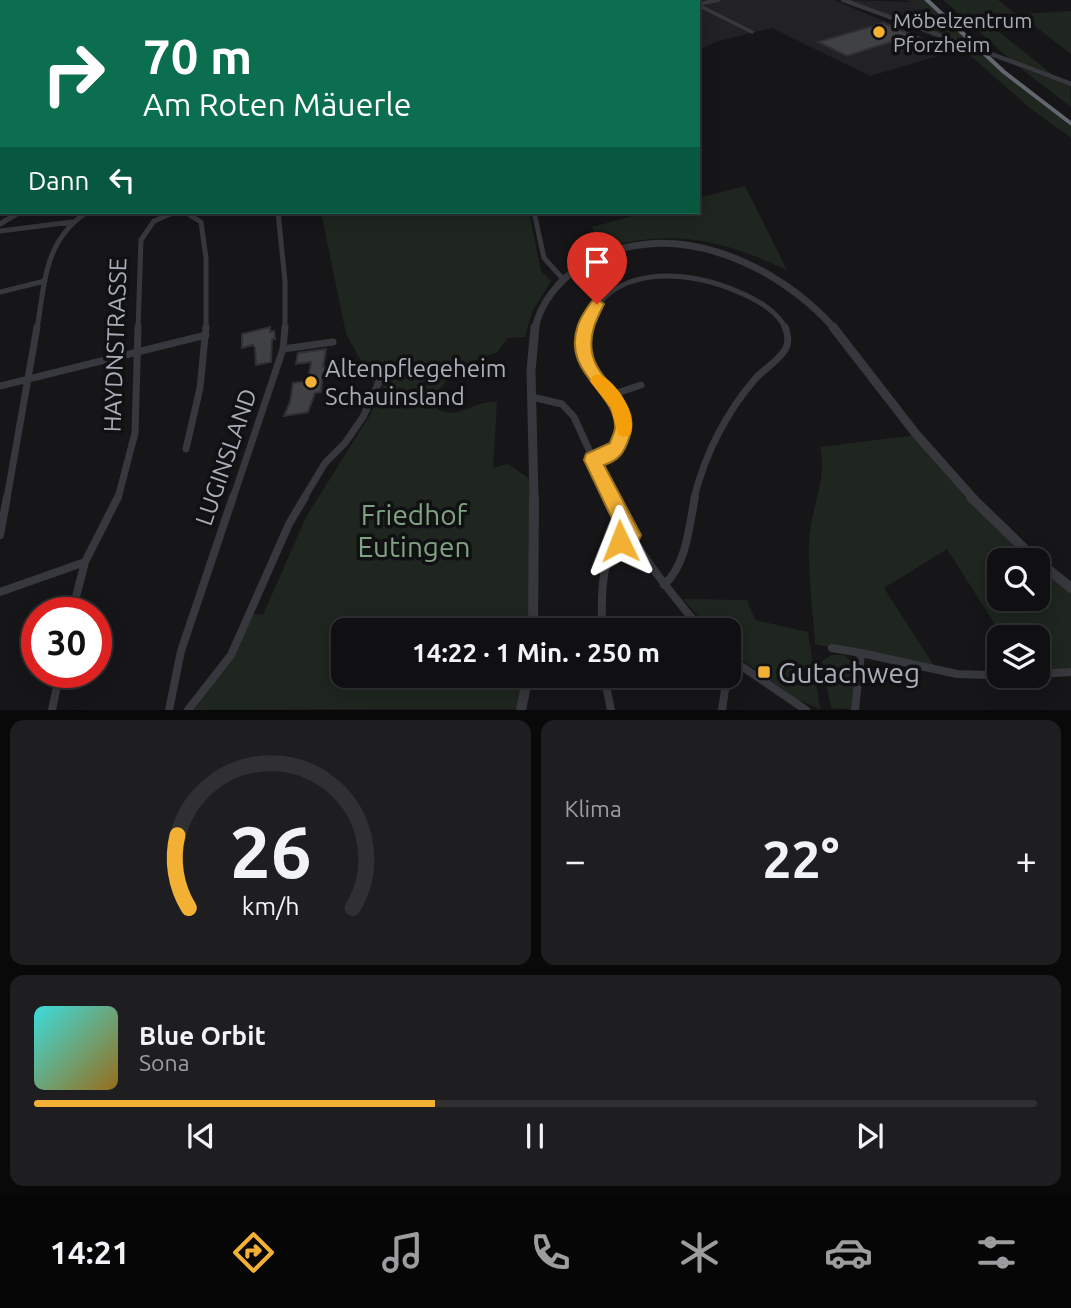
<!DOCTYPE html>
<html lang="de">
<head>
<meta charset="utf-8">
<style>
  :root { --surface:#101012; --page:#1e1e20; --text:#f1f3f6; --muted:#9c9d9f; --line:#303032; --accent:#f2b134 }
  body { margin:0; font-family:Ubuntu,sans-serif; background:var(--page); color:var(--text); height:100vh; display:flex; flex-direction:column; font-size:26px; white-space:nowrap }
  * { box-sizing:border-box; margin:0 }
  p { font-size:23px; color:var(--muted) }
  .icon { flex:none; width:38px; height:38px; fill:none; stroke:currentColor; stroke-width:2; stroke-linecap:round; stroke-linejoin:round }
  .map { position:relative; height:710px; overflow:hidden }
  .details { display:flex; flex-direction:column; gap:10px; padding:10px; background:#09090a; flex:1 }
  .details>* { flex:none }
  .guide { position:absolute; left:0px; top:0px; width:700px; height:214px; box-shadow:0 4px 18px #0003,0 0 0 2px var(--line); background:#0b6e4f; color:#fff; overflow:hidden }
  .fabs { position:absolute; left:987px; top:548px; display:grid; gap:14px }
  .fabs a { display:grid; place-items:center; width:63px; height:63px; border-radius:14px; background:var(--surface); box-shadow:0 4px 18px #0003,0 0 0 2px var(--line); font-size:35px }
  .speed { position:absolute; left:21px; top:597px; display:flex; gap:14px; font-size:35px; font-weight:700; text-align:center }
  .speed>* { display:grid; place-content:center; width:91px; height:91px; border-radius:50%; background:var(--surface); box-shadow:0 4px 18px #0003,0 0 0 2px var(--line); line-height:1 }
  .speed .limit { border:10px solid #d22; background:#fff; color:#111 }
  .pin { position:absolute; display:grid; place-items:center; width:60px; height:60px; color:#fff; margin:-72px -30px; border-radius:50% 50% 50% 0; rotate:-45deg; box-shadow:0 0 7px #0007 }
  .pin .icon { rotate:45deg }
  .me { position:absolute; width:77px; margin:-38px; rotate:358deg; stroke-linejoin:round; filter:drop-shadow(0 0 5px #0008) }
  .turn { display:flex; align-items:center; gap:24px; height:147px; padding:0 28px; font-size:32px }
  .turn .icon { width:91px; height:91px; stroke-width:2.5 }
  .turn b { display:block; font-size:49px; line-height:60px }
  .then { display:flex; align-items:center; height:66px; padding:0 28px; background:#0003; gap:14px; font-size:26px }
  .big { font-size:52px; font-weight:700; line-height:1.1 }
  .details .card { flex:1; display:flex; flex-direction:column; justify-content:center; gap:10px; min-width:0; padding:0 24px; border-radius:14px; background:var(--page) }
  .details .dial { align-items:center; gap:0 }
  .dial svg { height:182px; overflow:visible; fill:none; stroke:var(--line); stroke-width:7; stroke-linecap:round; text-anchor:middle }
  .dial text { fill:var(--text); stroke:none }
  .song { display:flex; align-items:center; gap:21px }
  .cover { width:84px; height:84px; border-radius:10px; background:linear-gradient(135deg,hsl(180 70% 55%),hsl(40 70% 35%)) }
  .played { height:7px; border-radius:4px; background:linear-gradient(90deg,var(--accent) 40%,var(--line) 40%) }
  .keys { display:flex; justify-content:space-around; direction:ltr }
  .heat { display:flex; justify-content:space-between; align-items:center; font-size:38px; direction:ltr }
  .details .tiles { flex:1; display:grid; gap:10px; grid-template-columns:1fr 1fr }
  .card:last-child { grid-column:span 2 }
  .trip { position:absolute; left:331px; top:618px; width:410px; height:70px; border-radius:14px; background:var(--surface); box-shadow:0 4px 18px #0003,0 0 0 2px var(--line); font-weight:700; line-height:70px; text-align:center }
  .tabs { display:flex; height:112px; justify-content:space-around; align-items:center; background:#060607; color:var(--muted) }
  .tabs .icon { width:49px; height:49px }
  .tabs .on { color:var(--accent) }
  .tabs b { font-size:32px; color:var(--text) }
  .map>svg:first-child { display:block }
  .built { fill:#222225 }
  .green { fill:#1e261f }
  .building { fill:#404145; stroke:#303034; stroke-width:2 }
  .lines { fill:none; stroke-linecap:round; stroke-linejoin:round }
  .minor-far4 { stroke:#37383d; stroke-width:3.5 }
  .minor-far3 { stroke:#37383d; stroke-width:4.5 }
  .minor-far2 { stroke:#37383d; stroke-width:5 }
  .minor-far1 { stroke:#37383d; stroke-width:7 }
  .minor { stroke:#37383d; stroke-width:8 }
  .tertiary-far3 { stroke:#37383d; stroke-width:4.5 }
  .tertiary-far2 { stroke:#37383d; stroke-width:7 }
  .tertiary-far1 { stroke:#37383d; stroke-width:9 }
  .tertiary { stroke:#37383d; stroke-width:10 }
  .motorway { fill:#63666e; fill-rule:evenodd }
  .tertiary-bridge { stroke:#37383d; stroke-width:4.5 }
  .route { fill:#f2b134; stroke:#9d7322; stroke-width:2 }
  .slow { fill:#f59e0b }
  .poi-dot { fill:#f2b134; stroke:#111113; stroke-width:2.5 }
  .labels { text-anchor:middle; dominant-baseline:central; stroke-width:7; stroke-linejoin:round; paint-order:stroke }
  .far-poi-label { font-size:21px; fill:#a8adb8; stroke:#111113; text-anchor:start }
  .street-label { font-size:24px; fill:#a8adb8; stroke:#111113 }
  .poi-label { font-size:24px; fill:#a8adb8; stroke:#111113; text-anchor:start }
  .near-park-label { font-size:28px; fill:#7fa381; stroke:#111113 }
  .near-poi-label { font-size:28px; fill:#a8adb8; stroke:#111113; text-anchor:start }
</style>
</head>
<body>
<div class="map">
<svg width="1071" height="710" viewBox="0 0 1071 710">
  <rect width="100%" height="100%" fill="#161618"/>
  <path class="built" d="M702 0H834L955 51 870 76 772 28 718 41 699 50 698 6 708 3Z
    M846 0 915 2 924 9 912 10 915 13 928 15 947 34Z"/>
  <path class="green" d="M905 0H924L973 46 902 20 908 19 945 33 928 15 915 14 911 10H924L917 3Z
    M943 0H998L1016 14 982 18 1053 75 1071 83 1011 60Z
    M1071 11V54L1019 14Z
    M914 28 979 52 1071 127V138L1030 108 965 51Z
    M1019 67 1070 86 1071 107Z
    M745 186 787 270C719 239 676 229 602 248L592 227 647 212H698V198Z
    M321 212H529L541 271 551 281 532 312 525 337 508 338 497 352 458 367 429 403C433 406 440 411 445 412 462 416 479 399 497 402L493 468 508 464 534 482 533 630H343V676H528L521 709 188 710 223 668 250 613 263 615 306 517 370 415 383 387 374 384 346 334Z
    M916 435 1036 560H999V598H1038V561L1071 588V672L1038 674V637H1003L947 549 884 588 938 672 815 644C813 611 808 578 809 545 809 511 828 481 820 447Z
    M683 599 747 600 755 620 808 632 820 709 796 699 734 654 728 648V630H710Z
    M832 655H844L856 665 851 709 831 708 822 661Z"/>
  <path class="building" d="M883 23 937 45 914 53 890 42 847 56 818 42Z
    M270 327V332L274 331 275 339H272L271 362 256 365 255 348 253 345 242 348V334Z
    M326 349 323 367 335 366 336 371 323 373 321 392 315 393 308 412 284 416 290 402 293 383 308 381 311 362 296 364 298 353Z"/>
  <g class="lines">
    <path class="minor-far4" d="M698 4 719 0
      M698 5 752 32"/>
    <path class="minor-far3" d="M0 150 2 147"/>
    <path class="minor-far2" d="M185 212 201 222 206 258V329
      M278 212 285 281V329
      M534 212 544 258 564 280
      M0 224 20 212
      M0 231 72 222
      M0 292 45 281
      M37 329C45 282 44 241 87 212
      M138 329 141 240 154 221 175 212
      M585 329C608 262 688 269 741 293 759 301 777 311 786 329"/>
    <path class="minor-far1" d="M585 327C582 342 582 357 590 371 596 382 608 390 616 400 635 425 620 450 593 460
      M283 349 333 342
      M0 386 206 335
      M611 395 641 385
      M532 397 562 404 574 417 611 498
      M186 449 200 388 206 327
      M7 498 37 327
      M118 498 135 433 138 327
      M233 498 283 349 285 327
      M304 498 325 463 345 443 363 417 380 380
      M694 498C705 455 726 413 755 379 764 369 780 360 786 348 789 342 788 333 785 327"/>
    <path class="minor" d="M611 497C633 546 667 589 702 630
      M0 535 7 497
      M664 585C687 564 689 526 695 497
      M0 592 85 562
      M72 612 85 562 118 497
      M602 630C602 598 597 550 631 535
      M832 648 861 653
      M728 657 806 710
      M1038 674 1071 672
      M604 676 611 710
      M52 710 60 672
      M169 710 181 651 233 497
      M188 710 231 655 289 524 305 497
      M722 710 727 676
      M855 710 861 653 957 674 1016 676"/>
    <path class="tertiary-far3" d="M843 0 969 46
      M1021 65 1071 84"/>
    <path class="tertiary-far2" d="M535 329C540 303 559 280 581 266 666 213 775 261 835 329"/>
    <path class="tertiary-far1" d="M833 327 916 434 973 498
      M534 498 531 371 535 327"/>
    <path class="tertiary" d="M971 497 1036 560
      M1038 561 1071 588
      M533 630 534 497
      M521 710 528 676"/>
    <path class="motorway" d="M924 0H930L1006 71 1071 121V126L1002 73Z"/>
    <path class="tertiary-bridge" d="M969 46 1021 65"/>
  </g>
  <path class="route" d="M597 299 604 304C596 320 589 334 592 352 597 385 643 400 629 438 624 453 619 460 604 465L641 535 638 542 620 550 613 548 610 541 613 534 618 531 584 460 586 454 610 443C611 439 615 432 615 428 617 392 561 374 578 325 581 316 587 308 592 301Z"/>
  <path class="slow" d="M598 374C617 381 639 416 630 435L624 437 618 435 611 408 590 381 593 376Z"/>
  <g class="poi-dot">
    <circle cx="879" cy="32" r="7"/>
    <circle cx="311" cy="382" r="7"/>
    <rect x="757" y="665" width="14" height="14" rx="3.5"/>
  </g>
  <g class="labels">
    <g class="far-poi-label">
      <text x="893" y="20">Möbelzentrum<tspan x="893" dy="24">Pforzheim</tspan></text>
    </g>
    <g class="street-label">
      <text transform="translate(115 345) rotate(-88)">HAYDNSTRASSE</text>
      <text transform="translate(226 457) rotate(-71)">LUGINSLAND</text>
    </g>
    <g class="poi-label">
      <text x="325" y="368">Altenpflegeheim<tspan x="325" dy="28">Schauinsland</tspan></text>
    </g>
    <g class="near-park-label">
      <text x="414" y="514">Friedhof<tspan x="414" dy="32">Eutingen</tspan></text>
    </g>
    <g class="near-poi-label">
      <text x="778" y="672">Gutachweg</text>
    </g>
  </g>
</svg>
<div class="fabs">
<a><svg class="icon" aria-label="search" viewBox="0 0 24 24"><circle cx="10" cy="10" r="6"/><path d="M15 15l6 6"/></svg></a>
<a><svg class="icon" aria-label="layers" viewBox="0 0 24 24"><path d="M12 4l9 5-9 5-9-5zM3 14l9 5 9-5"/></svg></a>
</div>
<div class="speed"><div class="limit">30</div></div>
<div class="pin" style="left:597px;top:304px;background:#d93025"><svg class="icon" aria-label="arrive" viewBox="0 0 24 24"><path d="M6 21V4h12l-3 4 3 4H6"/></svg></div>
<svg class="me" style="left:620px;top:541px" viewBox="-20 -20 40 40"><path d="M0-17L14 15 0 8-14 15z" fill="#f2b134" stroke="#fff" stroke-width="4"/></svg>
<div class="trip">14:22 · 1 Min. · 250 m</div>
<div class="guide">
<div class="turn"><svg class="icon" aria-label="right" viewBox="0 0 24 24"><path d="M7 20v-9h11M14 6l5 5-5 5"/></svg><div><b>70 m</b>Am Roten Mäuerle</div></div>
<div class="then">Dann<svg class="icon" aria-label="left" viewBox="0 0 24 24"><path d="M17 20v-9H6M10 6l-5 5 5 5"/></svg></div>
</div>
</div>
<section class="details">
<div class="tiles">
<div class="card dial"><svg viewBox="0 0 100 80">
<path d="M14 69A42 42 0 1 1 86 69"/>
<path d="M14 69A42 42 0 0 1 9 37" stroke="#f2b134"/>
<text x="50" y="56" font-size="32" font-weight="700">26</text>
<text x="50" y="72" font-size="11">km/h</text>
</svg></div>
<div class="card"><p>Klima</p>
<div class="heat"><a>−</a><b class="big">22°</b><a>+</a></div>
</div>
<div class="card">
<div class="song"><i class="cover"></i><div><b>Blue Orbit</b><p>Sona</p></div></div>
<div class="played"></div>
<div class="keys"><svg class="icon" aria-label="previous" viewBox="0 0 24 24"><path d="M18 5L8 12l10 7zM5 5v14"/></svg><svg class="icon" aria-label="pause" viewBox="0 0 24 24"><path d="M8 5v14M16 5v14"/></svg><svg class="icon" aria-label="next" viewBox="0 0 24 24"><path d="M6 5l10 7-10 7zM19 5v14"/></svg></div>
</div>
</div>
</section>
<nav class="tabs">
<b>14:21</b>
<svg class="icon on" aria-label="directions" viewBox="0 0 24 24"><path d="M12 3l9 9-9 9-9-9zM9 14v-3h6M13 9l2 2-2 2"/></svg>
<svg class="icon" aria-label="music" viewBox="0 0 24 24"><path d="M9 18V5l10-2v13"/><circle cx="6" cy="18" r="3"/><circle cx="16" cy="16" r="3"/></svg>
<svg class="icon" aria-label="phone" viewBox="0 0 24 24"><path d="M5 4h4l2 5-3 2q2 4 5 5l2-3 5 2v4C11 20 4 13 5 4z"/></svg>
<svg class="icon" aria-label="climate" viewBox="0 0 24 24"><path d="M12 3v18M4 7l16 10M4 17L20 7"/></svg>
<svg class="icon" aria-label="car" viewBox="0 0 24 24"><path d="M5 17H2v-5l4-1 3-4h7l3 4 3 1v5h-3M9 17h6M6 11h13"/><circle cx="7" cy="17" r="2"/><circle cx="17" cy="17" r="2"/></svg>
<svg class="icon" aria-label="filters" viewBox="0 0 24 24"><path d="M4 7h16M4 17h16"/><circle cx="9" cy="7" r="2"/><circle cx="15" cy="17" r="2"/></svg>
</nav>
</body>
</html>
